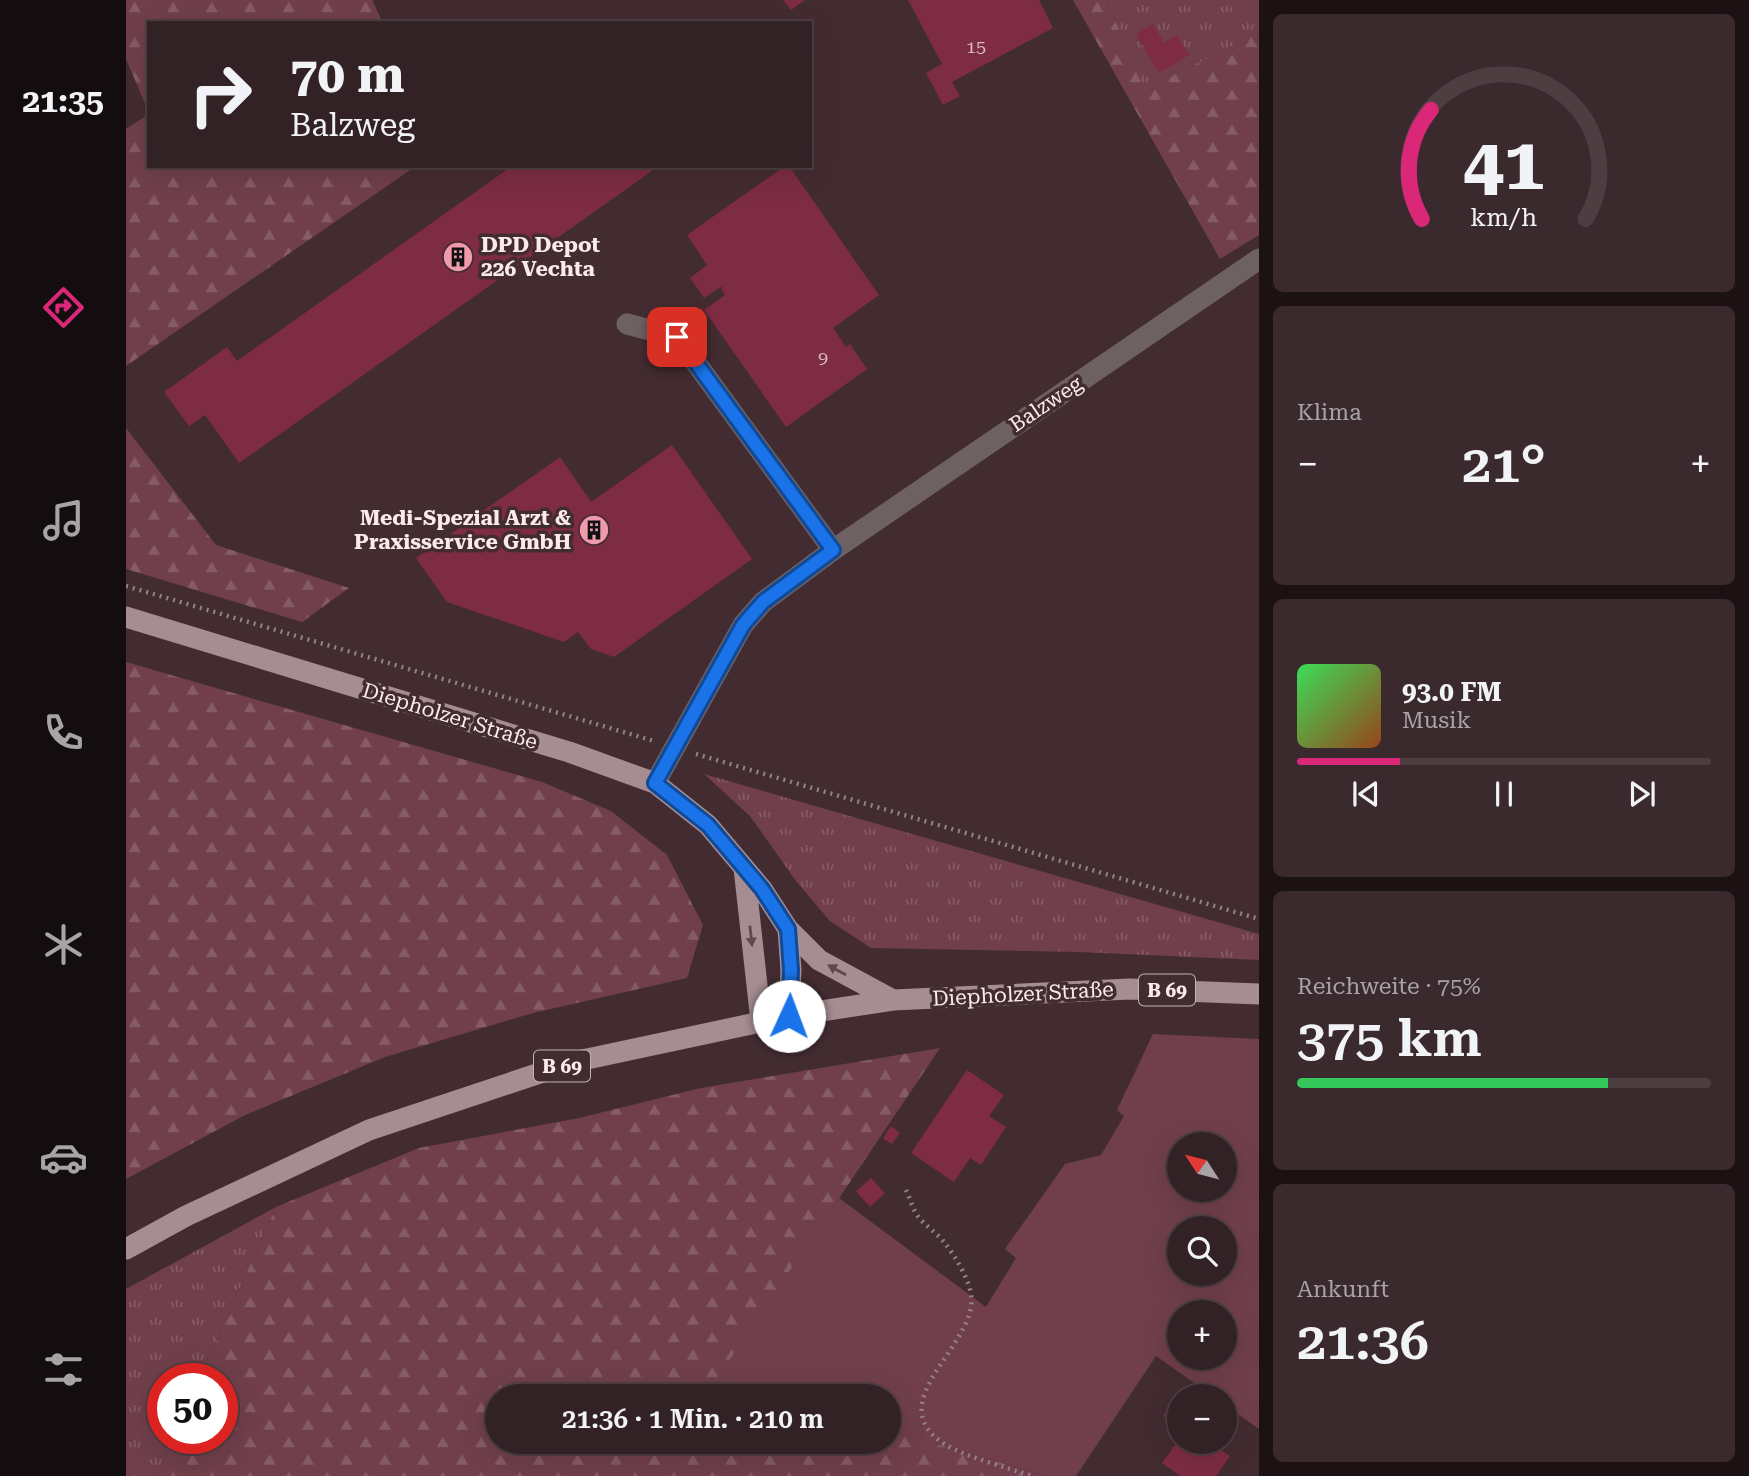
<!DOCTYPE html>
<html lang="de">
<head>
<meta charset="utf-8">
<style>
  :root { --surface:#322125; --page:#3a292d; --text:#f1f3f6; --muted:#a8a3a7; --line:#4d3e42; --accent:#db2777 }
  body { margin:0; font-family:"Roboto Serif",serif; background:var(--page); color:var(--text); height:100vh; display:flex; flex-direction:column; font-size:26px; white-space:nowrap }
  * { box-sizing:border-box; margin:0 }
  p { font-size:23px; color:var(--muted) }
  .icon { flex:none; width:38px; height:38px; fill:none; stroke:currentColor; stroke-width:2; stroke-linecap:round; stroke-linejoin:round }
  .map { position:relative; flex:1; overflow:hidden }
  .details { display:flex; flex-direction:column; gap:14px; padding:14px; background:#1c1214; width:490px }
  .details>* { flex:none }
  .banner { position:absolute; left:21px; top:21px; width:665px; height:147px; border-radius:0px; box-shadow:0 7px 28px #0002,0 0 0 2px var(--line); background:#322125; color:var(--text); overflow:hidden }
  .needle { width:46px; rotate:306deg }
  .buttons { position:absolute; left:1041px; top:1132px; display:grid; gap:14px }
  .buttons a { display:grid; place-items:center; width:70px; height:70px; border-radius:50%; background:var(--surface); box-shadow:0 7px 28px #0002,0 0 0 2px var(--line); font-size:35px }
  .speed { position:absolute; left:21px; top:1363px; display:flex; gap:14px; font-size:35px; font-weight:700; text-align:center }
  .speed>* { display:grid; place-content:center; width:91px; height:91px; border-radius:50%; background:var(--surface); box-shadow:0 7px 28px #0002,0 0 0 2px var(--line); line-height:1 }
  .speed .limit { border:10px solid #d22; background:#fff; color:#111 }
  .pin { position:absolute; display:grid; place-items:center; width:60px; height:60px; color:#fff; margin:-30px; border-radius:14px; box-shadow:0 4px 10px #0006 }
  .me { position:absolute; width:77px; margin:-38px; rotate:2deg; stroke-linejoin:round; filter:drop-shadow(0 0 5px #0008) }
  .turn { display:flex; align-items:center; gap:24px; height:147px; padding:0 28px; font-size:32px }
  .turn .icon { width:91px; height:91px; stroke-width:2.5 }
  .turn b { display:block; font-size:49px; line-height:60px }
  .big { font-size:52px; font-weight:600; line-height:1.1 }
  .details .card { flex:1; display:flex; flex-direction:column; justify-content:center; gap:10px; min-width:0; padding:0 24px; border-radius:10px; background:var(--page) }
  .details .dial { align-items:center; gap:0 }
  .dial svg { height:182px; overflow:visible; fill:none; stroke:var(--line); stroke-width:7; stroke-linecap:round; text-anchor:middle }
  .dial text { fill:var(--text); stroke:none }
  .song { display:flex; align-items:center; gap:21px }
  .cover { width:84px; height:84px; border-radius:10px; background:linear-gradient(135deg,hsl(130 70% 55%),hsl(20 70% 35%)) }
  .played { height:7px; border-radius:4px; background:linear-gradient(90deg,var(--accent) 25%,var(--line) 25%) }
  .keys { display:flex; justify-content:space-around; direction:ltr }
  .heat { display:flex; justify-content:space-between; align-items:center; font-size:38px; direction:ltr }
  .charge { height:10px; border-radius:5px; background:linear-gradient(90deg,#34c759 75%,var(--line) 0) }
  .trip { position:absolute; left:359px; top:1384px; width:416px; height:70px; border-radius:35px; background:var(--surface); box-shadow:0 7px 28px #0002,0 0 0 2px var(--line); font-weight:600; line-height:70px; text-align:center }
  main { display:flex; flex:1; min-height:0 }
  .menu { display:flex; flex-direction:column; width:126px; justify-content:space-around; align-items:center; background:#140d0f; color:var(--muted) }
  .menu .icon { width:49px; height:49px }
  .menu .on { color:var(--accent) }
  .menu b { font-size:32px; color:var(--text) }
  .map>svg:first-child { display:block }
  .grass { fill:url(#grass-tufts) }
  .forest { fill:url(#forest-firs) }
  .pitch { fill:#703f4b; fill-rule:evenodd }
  .building { fill:#7d2c43 }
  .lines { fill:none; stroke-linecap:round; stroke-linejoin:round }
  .path { stroke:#958185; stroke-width:4.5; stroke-dasharray:2 5; stroke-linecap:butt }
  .minor { stroke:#6d6163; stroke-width:21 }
  .major { stroke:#a58d91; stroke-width:21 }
  .oneway { fill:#60494e }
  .route-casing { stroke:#114b97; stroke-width:18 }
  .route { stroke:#1a73e8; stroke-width:12 }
  .labels { text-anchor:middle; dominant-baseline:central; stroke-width:7; stroke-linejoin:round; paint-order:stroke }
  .number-label { font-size:18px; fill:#dbbac2 }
  .shield { fill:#432c31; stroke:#c3b1b5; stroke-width:2 }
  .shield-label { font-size:19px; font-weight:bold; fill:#faeaed }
  .poi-label { font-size:21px; font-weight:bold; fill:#faeaed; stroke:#432c31; text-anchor:start }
  .street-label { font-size:21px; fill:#faeaed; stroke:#432c31 }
</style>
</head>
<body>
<main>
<nav class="menu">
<b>21:35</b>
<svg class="icon on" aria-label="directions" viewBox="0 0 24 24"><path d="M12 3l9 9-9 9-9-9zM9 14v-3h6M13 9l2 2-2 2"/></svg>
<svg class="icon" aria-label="music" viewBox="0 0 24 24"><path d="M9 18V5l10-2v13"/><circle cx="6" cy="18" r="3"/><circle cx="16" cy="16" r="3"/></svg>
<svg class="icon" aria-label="phone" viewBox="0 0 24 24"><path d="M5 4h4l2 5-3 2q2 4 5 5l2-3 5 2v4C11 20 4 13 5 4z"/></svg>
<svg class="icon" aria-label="climate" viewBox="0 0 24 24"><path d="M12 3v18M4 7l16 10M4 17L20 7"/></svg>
<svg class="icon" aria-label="car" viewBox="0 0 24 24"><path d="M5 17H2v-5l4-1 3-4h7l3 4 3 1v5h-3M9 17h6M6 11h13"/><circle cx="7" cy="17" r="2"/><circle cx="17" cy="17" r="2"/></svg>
<svg class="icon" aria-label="filters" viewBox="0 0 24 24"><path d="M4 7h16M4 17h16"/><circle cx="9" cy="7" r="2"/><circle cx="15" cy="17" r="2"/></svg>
</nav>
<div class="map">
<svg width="1133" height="1476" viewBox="0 0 1133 1476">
  <defs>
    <pattern id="grass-tufts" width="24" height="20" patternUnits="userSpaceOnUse" patternTransform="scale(1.75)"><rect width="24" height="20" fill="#703f4b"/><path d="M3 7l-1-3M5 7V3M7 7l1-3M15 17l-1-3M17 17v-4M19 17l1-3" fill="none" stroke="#855b65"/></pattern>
    <pattern id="forest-firs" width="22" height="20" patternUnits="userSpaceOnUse" patternTransform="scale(1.75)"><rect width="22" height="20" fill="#703f4b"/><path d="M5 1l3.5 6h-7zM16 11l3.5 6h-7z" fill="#855b65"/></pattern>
  </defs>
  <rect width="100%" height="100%" fill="#432c31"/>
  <path class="grass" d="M980 0H1133V32L1018 91Z
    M578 774 1133 934V960L953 952 745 948 704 921 670 881 624 816Z
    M150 1207 73 1379H37V1438L47 1439 30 1476H0V1289Z"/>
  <path class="forest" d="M0 0H246L257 23H23V113L0 59Z
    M947 0H980L1018 90 1133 32V235L1094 259Z
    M23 114V166H290L0 366V129Z
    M0 428 90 545 223 588 176 622 0 569Z
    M0 662 416 782 485 811 541 855 577 925 561 978 407 1013 259 1057 119 1115 0 1179Z
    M814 1048 591 1380 646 1396H371V1442H763V1430L920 1476H30L47 1439 96 1438V1379H73L150 1207 293 1148 453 1118 575 1088Z"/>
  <path class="pitch" d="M1027 1034 1133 1039V1429L1099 1405V1396H1087L1030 1356 950 1476H920L763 1430V1396H646L590 1380 713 1198 860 1307 890 1258 879 1249 939 1164 975 1155 998 1116 991 1110ZM1054 1144H1099V1190H1054ZM1054 1228H1099V1274H1054ZM1054 1312H1099V1358H1054Z"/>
  <path class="building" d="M657 0H679L665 10Z
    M782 0H913L927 28 826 82 834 96 817 105 800 73 816 64Z
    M1027 24 1038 43 1051 35 1063 55 1033 73 1010 34Z
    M386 166H533L113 463 79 415 63 426 38 392 101 347 111 361Z
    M659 166H663L753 295 707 328 720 347 724 344 741 369 660 427 578 310 599 295 595 288 596 286 578 298 564 278 581 265 561 235Z
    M546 445 626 559 488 657 465 649 452 632 438 642 321 602 290 558 434 457 465 502Z
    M841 1070 878 1095 863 1116 880 1127 855 1165 844 1158 828 1182 785 1153Z
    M765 1126 774 1133 766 1144 757 1138Z
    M745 1178 759 1193 744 1207 730 1191Z
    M1054 1393 1059 1396H1054V1427L1037 1416Z
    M1054 1438V1442H1083L1104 1456 1090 1476H1054L1036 1463Z"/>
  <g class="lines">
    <path class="path" d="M0 586 528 741
      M570 754 1133 919
      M780 1190C784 1198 786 1208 791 1215 798 1225 810 1232 818 1242 829 1256 842 1277 845 1294 854 1344 750 1402 820 1445 840 1457 883 1468 906 1476"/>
    <path class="minor" d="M501 324 551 337 707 550
      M529 783 617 625 637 602 707 550 1133 259"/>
    <path class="major" d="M0 617 443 752 529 783 582 825 636 889 662 929 665 970 663 1016
      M618 868 635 1021
      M662 929 693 960 767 1000
      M0 1249 60 1216 243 1130 447 1062 663 1016 767 1000 1004 989 1133 994"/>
  </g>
  <defs><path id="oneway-solid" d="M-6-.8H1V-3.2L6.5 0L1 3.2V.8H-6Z" transform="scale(1.75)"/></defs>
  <g class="oneway">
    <use href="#oneway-solid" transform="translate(625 936) rotate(84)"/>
    <use href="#oneway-solid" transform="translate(711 970) rotate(-151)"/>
  </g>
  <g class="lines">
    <g class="route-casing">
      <path id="route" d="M551 337 707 550 637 602 617 625 529 783 582 825 636 889 662 929 665 970 663 1016"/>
    </g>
    <use href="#route" class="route"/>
  </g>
  <defs>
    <g id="building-disc" transform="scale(1.575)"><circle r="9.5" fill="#f29aad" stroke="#432c31"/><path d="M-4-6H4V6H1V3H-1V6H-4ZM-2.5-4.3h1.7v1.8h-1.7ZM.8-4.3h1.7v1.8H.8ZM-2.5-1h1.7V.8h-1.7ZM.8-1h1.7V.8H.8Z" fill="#111"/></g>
  </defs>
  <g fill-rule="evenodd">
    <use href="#building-disc" x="332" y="257"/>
    <use href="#building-disc" x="468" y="530"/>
  </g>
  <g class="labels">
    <g class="number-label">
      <text x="850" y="46">15</text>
      <text x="697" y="357">9</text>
    </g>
    <g class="shield">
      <rect x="1013" y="974.5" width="56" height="31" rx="5"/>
      <rect x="408" y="1050.5" width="56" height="31" rx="5"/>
    </g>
    <g class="shield-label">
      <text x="1041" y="990">B 69</text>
      <text x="436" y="1066">B 69</text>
    </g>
    <g class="poi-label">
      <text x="355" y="245">DPD Depot<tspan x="355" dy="24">226 Vechta</tspan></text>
      <text x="445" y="518" text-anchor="end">Medi-Spezial Arzt &amp;<tspan x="445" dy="24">Praxisservice GmbH</tspan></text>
    </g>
    <g class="street-label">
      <text transform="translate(920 404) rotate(-34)">Balzweg</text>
      <text transform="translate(324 716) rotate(17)">Diepholzer Straße</text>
      <text transform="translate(897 994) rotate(-3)">Diepholzer Straße</text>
    </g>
  </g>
</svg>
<div class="buttons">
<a><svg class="needle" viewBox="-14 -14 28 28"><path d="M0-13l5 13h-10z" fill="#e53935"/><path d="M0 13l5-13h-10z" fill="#a8a3a7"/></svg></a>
<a><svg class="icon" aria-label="search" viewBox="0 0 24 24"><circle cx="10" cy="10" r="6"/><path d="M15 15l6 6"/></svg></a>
<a>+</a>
<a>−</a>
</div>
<div class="speed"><div class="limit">50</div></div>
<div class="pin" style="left:551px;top:337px;background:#d93025"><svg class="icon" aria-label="arrive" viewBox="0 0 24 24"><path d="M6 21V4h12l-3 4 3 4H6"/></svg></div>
<svg class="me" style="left:663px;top:1016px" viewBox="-20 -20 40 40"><circle r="19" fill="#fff"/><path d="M0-13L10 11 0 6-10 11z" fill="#1a73e8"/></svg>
<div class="trip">21:36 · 1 Min. · 210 m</div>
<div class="banner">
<div class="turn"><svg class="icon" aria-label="right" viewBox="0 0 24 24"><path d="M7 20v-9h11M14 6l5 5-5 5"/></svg><div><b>70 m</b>Balzweg</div></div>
</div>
</div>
<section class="details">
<div class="card dial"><svg viewBox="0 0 100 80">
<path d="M14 69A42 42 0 1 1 86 69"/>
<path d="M14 69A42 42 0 0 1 18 21" stroke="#db2777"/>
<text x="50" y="56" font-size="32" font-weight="700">41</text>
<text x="50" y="72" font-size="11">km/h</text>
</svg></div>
<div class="card"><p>Klima</p>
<div class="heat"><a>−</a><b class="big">21°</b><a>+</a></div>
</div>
<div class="card">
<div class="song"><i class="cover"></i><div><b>93.0 FM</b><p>Musik</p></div></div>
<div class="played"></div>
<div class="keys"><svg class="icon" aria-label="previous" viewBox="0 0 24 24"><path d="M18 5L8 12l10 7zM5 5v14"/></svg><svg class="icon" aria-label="pause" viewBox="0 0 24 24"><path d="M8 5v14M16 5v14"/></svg><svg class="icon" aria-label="next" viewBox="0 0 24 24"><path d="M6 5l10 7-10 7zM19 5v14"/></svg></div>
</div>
<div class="card"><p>Reichweite · 75%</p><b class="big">375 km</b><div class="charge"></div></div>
<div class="card"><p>Ankunft</p><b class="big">21:36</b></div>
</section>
</main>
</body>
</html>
